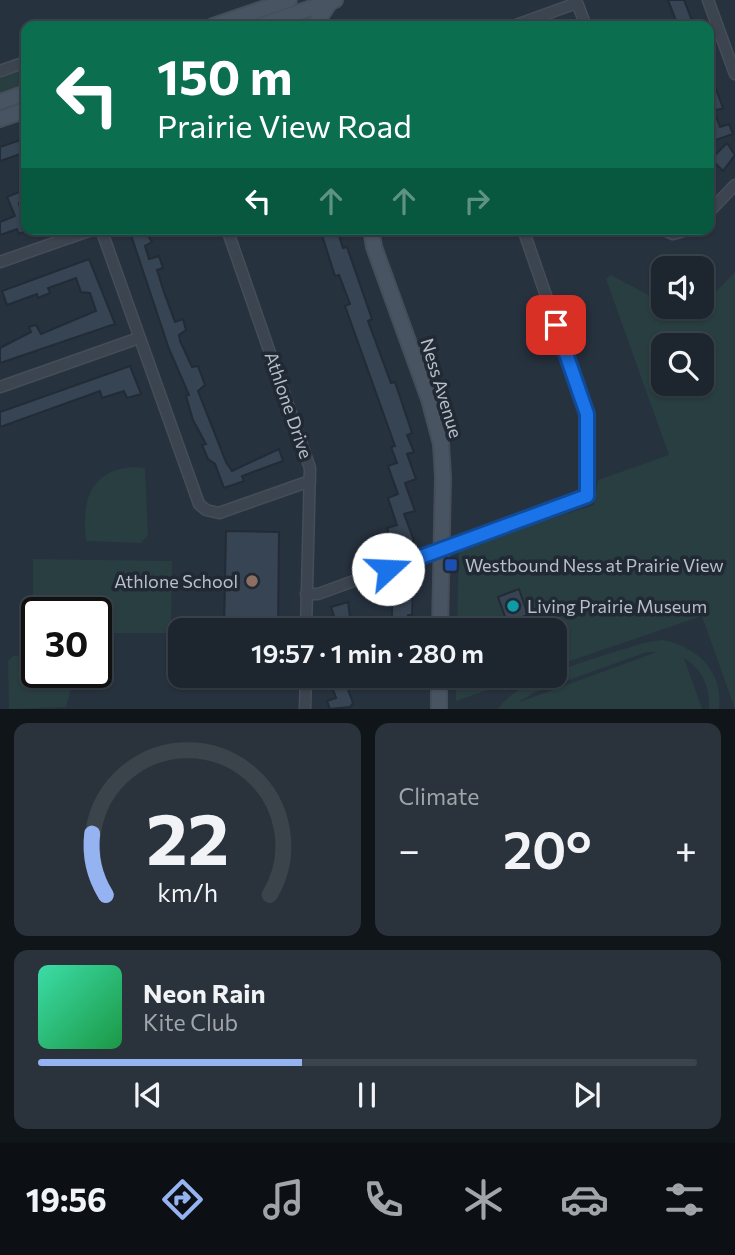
<!DOCTYPE html>
<html lang="en">
<head>
<meta charset="utf-8">
<style>
  :root { --surface:#1d262f; --page:#2a323b; --text:#f1f3f6; --muted:#a0a5aa; --line:#3b434b; --accent:#95b2f1 }
  body { margin:0; font-family:Commissioner,sans-serif; background:var(--page); color:var(--text); height:100vh; display:flex; flex-direction:column; font-size:26px; white-space:nowrap }
  * { box-sizing:border-box; margin:0 }
  p { font-size:23px; color:var(--muted) }
  .icon { flex:none; width:38px; height:38px; fill:none; stroke:currentColor; stroke-width:2; stroke-linecap:round; stroke-linejoin:round }
  .map { position:relative; height:709px; overflow:hidden }
  .details { display:flex; flex-direction:column; gap:14px; padding:14px; background:#10151a; flex:1 }
  .details>* { flex:none }
  .top-card { position:absolute; left:21px; top:21px; width:693px; height:214px; border-radius:14px; box-shadow:0 2px 5px #0004,0 0 0 2px var(--line); background:#0b6e4f; color:#fff; overflow:hidden }
  .buttons { position:absolute; left:651px; top:256px; display:grid; gap:14px }
  .buttons a { display:grid; place-items:center; width:63px; height:63px; border-radius:14px; background:var(--surface); box-shadow:0 2px 5px #0004,0 0 0 2px var(--line); font-size:35px }
  .speed { position:absolute; left:21px; top:597px; display:flex; gap:14px; font-size:35px; font-weight:700; text-align:center }
  .speed>* { display:grid; place-content:center; width:91px; height:91px; border-radius:50%; background:var(--surface); box-shadow:0 2px 5px #0004,0 0 0 2px var(--line); line-height:1 }
  .speed .limit { border:4px solid #111; border-radius:10px; background:#fff; color:#111 }
  .pin { position:absolute; display:grid; place-items:center; width:60px; height:60px; color:#fff; margin:-30px; border-radius:14px; box-shadow:0 4px 10px #0006 }
  .me { position:absolute; width:77px; margin:-38px; rotate:70deg; stroke-linejoin:round; filter:drop-shadow(0 0 5px #0008) }
  .turn { display:flex; align-items:center; gap:24px; height:147px; padding:0 21px; font-size:32px }
  .turn .icon { width:91px; height:91px; stroke-width:2.5 }
  .turn b { display:block; font-size:49px; line-height:60px }
  .lanes { display:flex; align-items:center; height:66px; padding:0 21px; background:#0003; justify-content:center; gap:35px; direction:ltr }
  .lanes .off { opacity:.35 }
  .big { font-size:52px; font-weight:600; line-height:1.1 }
  .details .card { flex:1; display:flex; flex-direction:column; justify-content:center; gap:10px; min-width:0; padding:0 24px; border-radius:14px; background:var(--page) }
  .details .dial { align-items:center; gap:0 }
  .dial svg { height:182px; overflow:visible; fill:none; stroke:var(--line); stroke-width:7; stroke-linecap:round; text-anchor:middle }
  .dial text { fill:var(--text); stroke:none }
  .song { display:flex; align-items:center; gap:21px }
  .cover { width:84px; height:84px; border-radius:10px; background:linear-gradient(135deg,hsl(160 70% 55%),hsl(140 70% 35%)) }
  .played { height:7px; border-radius:4px; background:linear-gradient(90deg,var(--accent) 40%,var(--line) 40%) }
  .keys { display:flex; justify-content:space-around; direction:ltr }
  .heat { display:flex; justify-content:space-between; align-items:center; font-size:38px; direction:ltr }
  .details .tiles { flex:1; display:grid; gap:14px; grid-template-columns:1fr 1fr }
  .card:last-child { grid-column:span 2 }
  .trip { position:absolute; left:168px; top:618px; width:399px; height:70px; border-radius:14px; background:var(--surface); box-shadow:0 2px 5px #0004,0 0 0 2px var(--line); font-weight:600; line-height:70px; text-align:center }
  .menu { display:flex; height:112px; justify-content:space-around; align-items:center; background:#0c0f13; color:var(--muted) }
  .menu .icon { width:49px; height:49px }
  .menu .active { color:var(--accent) }
  .menu b { font-size:32px; color:var(--text) }
  .map>svg:first-child { display:block }
  .green { fill:#293e40; fill-rule:evenodd }
  .building { fill:#364453; stroke:#222b36; stroke-width:2 }
  .lines { fill:none; stroke-linecap:round; stroke-linejoin:round }
  .minor-casing { stroke:#454d58; stroke-width:13 }
  .secondary-casing { stroke:#454d58; stroke-width:18 }
  .minor { stroke:#3b444f; stroke-width:10 }
  .secondary { stroke:#495462; stroke-width:14 }
  .route-casing { stroke:#114b97; stroke-width:18 }
  .route { stroke:#1a73e8; stroke-width:12 }
  .transit-dot { fill:#1a4fb4; stroke:#202934; stroke-width:2.5 }
  .education-dot { fill:#8d6e63; stroke:#202934; stroke-width:2.5 }
  .culture-dot { fill:#0f9aa8; stroke:#202934; stroke-width:2.5 }
  .labels { text-anchor:middle; dominant-baseline:central; stroke-width:7; stroke-linejoin:round; paint-order:stroke }
  .street-label { font-size:18px; fill:#b8bfc9; stroke:#202934 }
  .poi-label { font-size:18px; fill:#b8bfc9; stroke:#202934; text-anchor:start }
</style>
</head>
<body>
<div class="map">
<svg width="735" height="709" viewBox="0 0 735 709">
  <rect width="100%" height="100%" fill="#27323f"/>
  <path class="green" d="M26 62V110L0 119V71Z
    M735 272V709L702 616 555 666V630H457L459 548 594 505 598 480 669 455 606 279 611 275 663 303V306L691 317ZM663 345H702V383H663Z
    M133 467 145 468 148 535 141 543 86 541C82 502 88 471 133 467Z
    M33 559 172 561 171 633H96V612H37V632H33Z
    M662 640C697 646 724 672 719 709H709C710 687 703 670 684 658L702 709H498C517 677 605 656 643 643ZM647 652H657L517 703 535 692Z
    M37 655V672H75L66 707 9 709 8 661 13 656Z
    M456 676H528L456 701Z"/>
  <path class="building" d="M668 0H684L694 26H678Z
    M710 73 723 108 710 112 709 108Z
    M716 116 720 127 729 124 733 134 710 142 709 119Z
    M26 138V152L0 161V147Z
    M727 143 735 155 723 171 711 159Z
    M26 189V200L19 203 26 231 19 234 17 229 0 235V222L15 216 7 197Z
    M129 229H143L152 242 145 246 149 259 159 256 163 268 157 270 164 292 175 322 183 319 186 330 179 335 180 341 192 367 198 366 205 385 198 391 226 462 232 471 279 449 283 461 242 476 244 481 224 488 215 464 208 459 202 445 206 444 193 420 186 396 189 395 169 349Z
    M320 229H337L343 248 347 247 372 319 368 321 391 383 395 382 412 433 407 435 414 452 407 454 416 479 405 483 415 511 404 514 414 541 394 548 387 528 397 525 388 498 398 494 388 466 397 463 391 447 395 446 345 306 350 304 339 275 335 276Z
    M89 259 115 324 0 363V348L31 332 29 327 36 325 41 334 96 311 90 293 81 292 76 278 48 288 50 293 38 298 37 294 7 305 2 291Z
    M130 366 141 394 127 398 124 391 102 398 100 391 0 427V412Z
    M226 531 279 532 278 630H224Z
    M392 587H413L412 615H408V621H392Z
    M519 589 528 615 507 622 498 597Z
    M348 602 351 624 341 630H333L329 618 334 616 331 607Z
    M328 676H353L355 681 346 684 353 703 350 707 330 709 327 701 336 698Z"/>
  <g class="lines">
    <g class="minor-casing">
      <path id="minor" d="M576 0 586 26
        M708 0 735 74
        M513 26 577 3
        M0 71 26 62
        M709 212 735 185
        M101 229 199 504 206 510 219 513 310 481
        M227 229 310 468 306 630
        M662 229 673 234 691 229
        M0 262 94 229
        M0 387 139 338
        M306 594H318L587 496V414L523 229
        M305 709 306 676"/>
    </g>
    <g class="secondary-casing">
      <path id="secondary" d="M213 26 289 0
        M259 26 335 0
        M314 26 330 2
        M0 102 26 93
        M0 119 26 110
        M371 229 374 247 429 399 441 444 443 477 440 630
        M439 709V676"/>
    </g>
    <use href="#minor" class="minor"/>
    <use href="#secondary" class="secondary"/>
  </g>
  <g class="lines">
    <g class="route-casing">
      <path id="route" d="M388 569 587 496V414L556 325"/>
    </g>
    <use href="#route" class="route"/>
  </g>
  <rect class="transit-dot" x="444" y="558" width="14" height="14" rx="3.5"/>
  <circle class="education-dot" cx="252" cy="581" r="7"/>
  <circle class="culture-dot" cx="513" cy="606" r="7"/>
  <g class="labels">
    <g class="street-label">
      <text transform="translate(442 388) rotate(73)">Ness Avenue</text>
      <text transform="translate(289 405) rotate(71)">Athlone Drive</text>
    </g>
    <g class="poi-label">
      <text x="465" y="565">Westbound Ness at Prairie View</text>
      <text x="238" y="581" text-anchor="end">Athlone School</text>
      <text x="527" y="606">Living Prairie Museum</text>
    </g>
  </g>
</svg>
<div class="buttons">
<a><svg class="icon" aria-label="sound" viewBox="0 0 24 24"><path d="M4 9h4l5-4v14l-5-4H4zM17 9q2 3 0 6"/></svg></a>
<a><svg class="icon" aria-label="search" viewBox="0 0 24 24"><circle cx="10" cy="10" r="6"/><path d="M15 15l6 6"/></svg></a>
</div>
<div class="speed"><div class="limit">30</div></div>
<div class="pin" style="left:556px;top:325px;background:#d93025"><svg class="icon" aria-label="arrive" viewBox="0 0 24 24"><path d="M6 21V4h12l-3 4 3 4H6"/></svg></div>
<svg class="me" style="left:388px;top:569px" viewBox="-20 -20 40 40"><circle r="19" fill="#fff"/><path d="M0-13L10 11 0 6-10 11z" fill="#1a73e8"/></svg>
<div class="trip">19:57 · 1 min · 280 m</div>
<div class="top-card">
<div class="turn"><svg class="icon" aria-label="left" viewBox="0 0 24 24"><path d="M17 20v-9H6M10 6l-5 5 5 5"/></svg><div><b>150 m</b>Prairie View Road</div></div>
<div class="lanes"><svg class="icon" aria-label="left" viewBox="0 0 24 24"><path d="M17 20v-9H6M10 6l-5 5 5 5"/></svg><svg class="icon off" aria-label="ahead" viewBox="0 0 24 24"><path d="M12 20V5M6 11l6-6 6 6"/></svg><svg class="icon off" aria-label="ahead" viewBox="0 0 24 24"><path d="M12 20V5M6 11l6-6 6 6"/></svg><svg class="icon off" aria-label="right" viewBox="0 0 24 24"><path d="M7 20v-9h11M14 6l5 5-5 5"/></svg></div>
</div>
</div>
<section class="details">
<div class="tiles">
<div class="card dial"><svg viewBox="0 0 100 80">
<path d="M14 69A42 42 0 1 1 86 69"/>
<path d="M14 69A42 42 0 0 1 8 42" stroke="#95b2f1"/>
<text x="50" y="56" font-size="32" font-weight="700">22</text>
<text x="50" y="72" font-size="11">km/h</text>
</svg></div>
<div class="card"><p>Climate</p>
<div class="heat"><a>−</a><b class="big">20°</b><a>+</a></div>
</div>
<div class="card">
<div class="song"><i class="cover"></i><div><b>Neon Rain</b><p>Kite Club</p></div></div>
<div class="played"></div>
<div class="keys"><svg class="icon" aria-label="previous" viewBox="0 0 24 24"><path d="M18 5L8 12l10 7zM5 5v14"/></svg><svg class="icon" aria-label="pause" viewBox="0 0 24 24"><path d="M8 5v14M16 5v14"/></svg><svg class="icon" aria-label="next" viewBox="0 0 24 24"><path d="M6 5l10 7-10 7zM19 5v14"/></svg></div>
</div>
</div>
</section>
<nav class="menu">
<b>19:56</b>
<svg class="icon active" aria-label="directions" viewBox="0 0 24 24"><path d="M12 3l9 9-9 9-9-9zM9 14v-3h6M13 9l2 2-2 2"/></svg>
<svg class="icon" aria-label="music" viewBox="0 0 24 24"><path d="M9 18V5l10-2v13"/><circle cx="6" cy="18" r="3"/><circle cx="16" cy="16" r="3"/></svg>
<svg class="icon" aria-label="phone" viewBox="0 0 24 24"><path d="M5 4h4l2 5-3 2q2 4 5 5l2-3 5 2v4C11 20 4 13 5 4z"/></svg>
<svg class="icon" aria-label="climate" viewBox="0 0 24 24"><path d="M12 3v18M4 7l16 10M4 17L20 7"/></svg>
<svg class="icon" aria-label="car" viewBox="0 0 24 24"><path d="M5 17H2v-5l4-1 3-4h7l3 4 3 1v5h-3M9 17h6M6 11h13"/><circle cx="7" cy="17" r="2"/><circle cx="17" cy="17" r="2"/></svg>
<svg class="icon" aria-label="filters" viewBox="0 0 24 24"><path d="M4 7h16M4 17h16"/><circle cx="9" cy="7" r="2"/><circle cx="15" cy="17" r="2"/></svg>
</nav>
</body>
</html>
